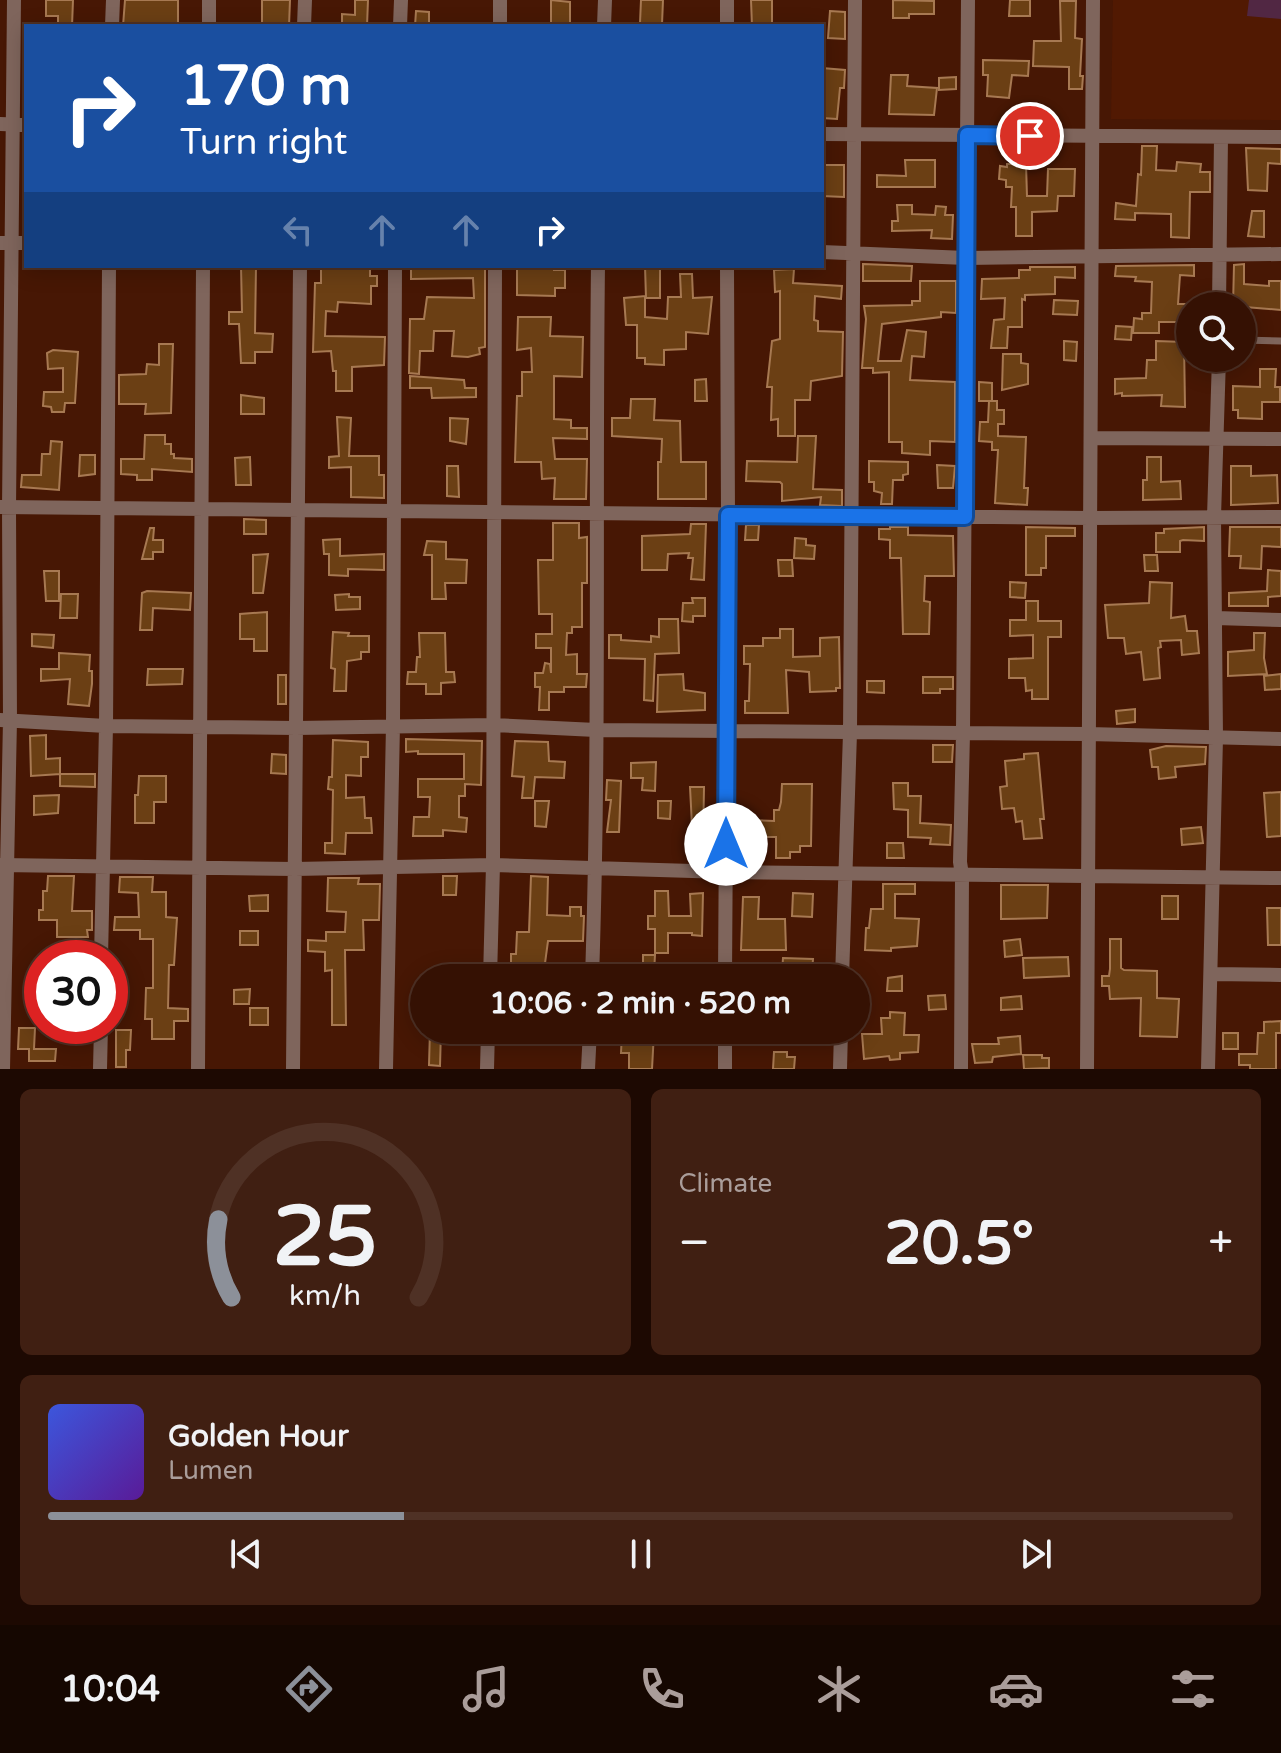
<!DOCTYPE html>
<html lang="en">
<head>
<meta charset="utf-8">
<style>
  :root { --surface:#351103; --page:#401f12; --text:#f1f3f6; --muted:#aa9d9a; --line:#4f3125; --accent:#8c9099 }
  body { margin:0; font-family:"Varela Round",sans-serif; background:var(--page); color:var(--text); height:100vh; display:flex; flex-direction:column; font-size:30px; white-space:nowrap }
  * { box-sizing:border-box; margin:0 }
  p { font-size:26px; color:var(--muted) }
  .icon { flex:none; width:44px; height:44px; fill:none; stroke:currentColor; stroke-width:2; stroke-linecap:round; stroke-linejoin:round }
  .map { position:relative; height:1069px; overflow:hidden }
  .sheet { display:flex; flex-direction:column; gap:20px; padding:20px; background:#1d0902; flex:1 }
  .sheet>* { flex:none }
  .guide { position:absolute; left:24px; top:24px; width:800px; height:244px; border-radius:0px; box-shadow:0 4px 20px #0003,0 0 0 2px var(--line); background:#1a4fa0; color:#fff; overflow:hidden }
  .controls { position:absolute; left:1176px; top:292px; display:grid; gap:16px }
  .controls a { display:grid; place-items:center; width:80px; height:80px; border-radius:50%; background:var(--surface); box-shadow:0 4px 20px #0003,0 0 0 2px var(--line); font-size:40px }
  .speed { position:absolute; left:24px; top:940px; display:flex; gap:16px; font-size:40px; font-weight:700; text-align:center }
  .speed>* { display:grid; place-content:center; width:104px; height:104px; border-radius:50%; background:var(--surface); box-shadow:0 4px 20px #0003,0 0 0 2px var(--line); line-height:1 }
  .speed .limit { border:12px solid #d22; background:#fff; color:#111 }
  .pin { position:absolute; display:grid; place-items:center; width:68px; height:68px; color:#fff; margin:-34px; border:4px solid #fff; border-radius:50%; box-shadow:0 2px 8px #0007 }
  .me { position:absolute; width:88px; margin:-44px; rotate:0deg; stroke-linejoin:round; filter:drop-shadow(0 0 6px #0008) }
  .turn { display:flex; align-items:center; gap:28px; height:168px; padding:0 24px; font-size:36px }
  .turn .icon { width:104px; height:104px; stroke-width:2.5 }
  .turn b { display:block; font-size:56px; line-height:68px }
  .lanes { display:flex; align-items:center; height:76px; padding:0 24px; background:#0003; justify-content:center; gap:40px; direction:ltr }
  .lanes .off { opacity:.35 }
  .big { font-size:60px; font-weight:700; line-height:1.1 }
  .sheet .tile { flex:1; display:flex; flex-direction:column; justify-content:center; gap:12px; min-width:0; padding:0 28px; border-radius:12px; background:var(--page) }
  .sheet .dial { align-items:center; gap:0 }
  .dial svg { height:208px; overflow:visible; fill:none; stroke:var(--line); stroke-width:7; stroke-linecap:round; text-anchor:middle }
  .dial text { fill:var(--text); stroke:none }
  .song { display:flex; align-items:center; gap:24px }
  .cover { width:96px; height:96px; border-radius:12px; background:linear-gradient(135deg,hsl(230 70% 55%),hsl(270 70% 35%)) }
  .played { height:8px; border-radius:4px; background:linear-gradient(90deg,var(--accent) 30%,var(--line) 30%) }
  .keys { display:flex; justify-content:space-around; direction:ltr }
  .heat { display:flex; justify-content:space-between; align-items:center; font-size:44px; direction:ltr }
  .sheet .tiles { flex:1; display:grid; gap:20px; grid-template-columns:1fr 1fr }
  .tile:last-child { grid-column:span 2 }
  .trip { position:absolute; left:410px; top:964px; width:460px; height:80px; border-radius:40px; background:var(--surface); box-shadow:0 4px 20px #0003,0 0 0 2px var(--line); font-weight:700; line-height:80px; text-align:center }
  .menu { display:flex; height:128px; justify-content:space-around; align-items:center; background:#150701; color:var(--muted) }
  .menu .icon { width:56px; height:56px }
  .menu .active { color:var(--accent) }
  .menu b { font-size:36px; color:var(--text) }
  .map>svg:first-child { display:block }
  .built { fill:#511902 }
  .green { fill:#512743 }
  .building { fill:#6b3f14; stroke:#a77952; stroke-width:2 }
  .lines { fill:none; stroke-linecap:round; stroke-linejoin:round }
  .lane { stroke:#7f655c; stroke-width:7 }
  .street { stroke:#7f655c; stroke-width:14 }
  .route-casing { stroke:#114b97; stroke-width:20 }
  .route { stroke:#1a73e8; stroke-width:14 }
</style>
</head>
<body>
<div class="map">
<svg width="1281" height="1069" viewBox="0 0 1281 1069">
  <rect width="100%" height="100%" fill="#471704"/>
  <path class="built" d="M1113 0H1281V120L1111 119Z"/>
  <path class="green" d="M1249 0H1281V19L1247 16Z"/>
  <path class="building" d="M46 0H73L72 26H58V16H46Z
    M125 0H178V25L123 26Z
    M262 0H290L289 26H262Z
    M355 0H368L367 26H342V14L355 15Z
    M551 0 570 2V26H551Z
    M641 0H663L662 24 640 23Z
    M751 0H772V26H752Z
    M893 0 934 1V14H909V18H893Z
    M1010 0H1030V16H1009Z
    M1060 1H1076L1075 38 1082 39 1080 76H1083L1082 89H1069V67L1033 66 1034 41H1061Z
    M416 11 429 12V26H415Z
    M830 11 845 12V39L828 38Z
    M983 60 1029 61 1028 76 1012 75 1009 98 987 96 988 75H983Z
    M822 68 845 70 844 88H840L837 119 822 118Z
    M891 75H908L907 86 937 88 934 115 889 114Z
    M956 77V89L939 90V78Z
    M1142 146H1157L1156 170 1176 171 1177 162 1201 164 1200 172H1210V192H1190L1189 238 1171 237V214L1135 213V220L1115 219 1116 203 1136 206 1138 174 1141 175Z
    M1246 148 1281 149V164L1268 163 1267 191 1248 190Z
    M905 160H935V187H877V175L906 176Z
    M1007 164H1026L1027 196H1047L1048 169H1075L1074 196H1058L1057 211 1032 212V236H1016V207H1011L1012 187H1006V180L999 179 1000 166 1007 167Z
    M822 165H844V197L822 196Z
    M897 205H912V214L935 215 936 206 946 207 945 215H953L952 239 931 238 932 230 892 231V221H898Z
    M1252 211H1264V237L1248 236Z
    M863 264 912 266 911 281H863Z
    M1244 264V284L1269 286V281H1281V310L1233 306 1234 265Z
    M1194 265V276L1180 275 1178 304H1186L1185 322H1159V333H1133L1134 318 1142 319V313H1151L1152 282 1135 281 1136 277 1115 276 1116 266Z
    M241 266H256L255 333 273 334 272 352H255V363H241L239 324H229V312H242Z
    M370 266V276H377V286H371V304L338 302 337 312 326 311 325 336 385 337 384 365 352 367V391H336V371H333L331 351 313 352 315 283H321V267Z
    M411 266H485V347L479 348 480 354 468 357 452 356 454 331H434L433 351H420L419 374 409 373 410 319H424L427 297 474 298 473 278 411 279Z
    M517 266H554V270H565V288H555V296L517 295Z
    M645 266H660V298H646Z
    M1030 267H1075V278L1055 277V294L1025 295V300L1022 299V327H1008L1007 348H991L994 320 1004 319 1005 298 981 299 982 279 1019 278V270H1030Z
    M794 269 793 283 842 286 841 299 815 296 814 320 818 321V331L843 332 842 376 811 381 810 400H795V436H778V419L771 420 772 387H767L772 341 780 339V291L775 292 774 270Z
    M680 274H692L693 298 712 297 708 334 686 332V349L664 350V365L645 364V358H637V325H626L624 298 645 296V317L667 319 668 297H681Z
    M920 281H956V313L941 312V317L882 324 878 361H901L907 330 926 332 924 357 912 356 910 380 955 382V442L930 441V455L902 453V442H889V372L873 373V368H862L866 319 864 306 912 305V301H920Z
    M1054 300 1078 301 1077 315 1053 314Z
    M518 317H551L550 336 583 337 582 377 554 376V419L571 420V428H587V439L553 438 555 459H587L586 499H554L555 478 542 479 541 462H515L517 396H522V372H532L531 348 517 350Z
    M1116 326 1132 327 1131 340 1115 339Z
    M1064 341 1077 342 1076 361 1064 360Z
    M1156 341 1184 342 1185 407 1161 406 1162 395 1122 396V393L1115 394V379L1146 378 1147 360H1156Z
    M159 344H173L171 413 145 414 146 404H119V375L146 374 147 364 159 365Z
    M53 350 78 352 75 403H65L64 412H52L51 407 43 406 44 392H63V368L48 369 47 353Z
    M1003 354H1021V363L1028 364V384L1002 390Z
    M1260 369H1276L1275 387H1280V402H1262V419L1238 418V410H1233V386L1260 387Z
    M410 376 464 380 465 388H476V397L432 398 431 388H410Z
    M706 379 707 401H695V380Z
    M979 382 992 383V401H979Z
    M241 395 264 398V414H241Z
    M631 399H655L654 420 680 421 681 462H706V499H658V462H661L662 439 612 436V418H630Z
    M989 401H997V410H1004V424H998V436L1026 437 1024 488H1028L1027 505 995 503 998 450H992V442L979 441 980 422H988Z
    M337 417 351 418 349 456H379V475H384V498L351 497V467L329 468V457L339 456Z
    M450 418 468 419 466 444 450 441Z
    M145 435H165V444H171V454H174V458L192 459V472L152 469V480H137V475L121 474V459H144Z
    M798 436H816L813 489 842 490V506L820 505 821 497 782 501V484L780 482 746 481 747 461 797 462Z
    M51 441 62 442 59 490 21 487 22 475H41L42 454H50Z
    M80 455H95V474L79 476Z
    M250 457 251 485H236L235 458Z
    M1147 457H1161V482L1180 481 1181 499 1143 500V480H1147Z
    M869 461 908 462V474L903 475V480H893L892 504H881L882 493 874 491V482H869Z
    M937 465 955 466 953 488H938Z
    M447 466H458L459 497 447 496Z
    M1231 466H1251V476L1277 475 1278 503 1231 505Z
    M244 519 266 520V534H244Z
    M553 523H579V538L587 537V583H582V627H572V633H567L566 655 577 654V674H587L586 687H564V692H549V710H539L540 687H535V673H543L545 663 550 664 551 673V648H536V634H552V614H539L538 560H553Z
    M691 524H706L704 580 691 579 693 558H688L689 553 668 554 667 570H642V536L690 534Z
    M746 525H759L758 540H745Z
    M890 527H908V535L953 536 954 576H925L924 601 930 602 929 634H903L901 558H890V540L879 539V529H890Z
    M1026 527 1075 528V536H1046V568H1041V575H1026Z
    M1204 527V541L1183 540 1180 541V552H1156V533H1164V529Z
    M1230 527H1281V547L1262 546 1261 569 1240 568 1241 556H1229Z
    M150 528H154L153 540H163V552H153V559H142Z
    M795 538 806 539V545L815 546 814 559 794 558Z
    M340 539V556L384 554V570L348 569V576L329 575V554H324L323 540Z
    M427 541 446 542V559L467 560 466 583H445L446 599H432V555H424Z
    M268 554 263 593H253V555Z
    M1144 555H1157L1158 571H1145Z
    M778 560H792L793 576H779Z
    M1268 570 1281 571V596L1268 597V606H1229V593L1267 591Z
    M44 571H59V601H46Z
    M1010 582 1026 583 1025 598 1010 597Z
    M1150 582 1172 583 1171 618 1185 616 1187 631H1197L1199 653 1182 655 1181 640 1160 641 1161 647 1158 648 1160 678 1144 680 1141 652 1126 654 1124 638H1108L1105 605 1149 603Z
    M147 591 191 593 190 610 153 608 152 630H140L142 593Z
    M61 594H78L77 618H60Z
    M349 594V597H360V609L336 610 335 595Z
    M692 598H705V616H693V622L682 621 683 603H693Z
    M1026 601H1038V621H1061V637H1048V699H1032V690L1026 691 1025 678H1009V659L1033 658V635L1010 636V620H1026Z
    M267 612V651H254V639H240V614Z
    M659 619H678L679 653 655 654 653 701 644 700 645 659 609 658V635H621V640L651 642V636L659 637Z
    M780 629H793V657L820 656V638L839 637 840 688H836V691L810 692 809 672 786 670 788 713H745V701H749L750 664H744V646H763V638H780Z
    M333 632 349 633 348 636H369V652H361V659L347 661 346 691H334L335 669 331 668Z
    M419 633H445L446 672H454L455 682 441 683V694H426V684H407L408 672H416L417 657H420Z
    M1254 633H1265L1264 658 1267 674 1228 676V652L1254 650Z
    M32 634 54 635 53 648 32 646Z
    M59 653 90 655 89 671H92V684L89 706 68 704 70 679 41 681V669H59Z
    M148 669H183L182 684 147 685Z
    M683 674 684 690 705 693V710L657 712 658 675Z
    M1281 674V689L1265 690 1264 676Z
    M278 675H286V704H278Z
    M923 677H953V689H940V693H923Z
    M867 681H884V693L867 692Z
    M1135 709V722L1117 724 1116 711Z
    M46 735V759L60 758V774L31 776 30 736Z
    M406 739 482 741 481 785 465 784V796H459V817L467 818 466 832 443 830V836H413L414 817H429L430 797H418V779H464V754H418V751L406 752Z
    M333 740 368 742V757H361V776L346 775V798L364 797 365 818H371L372 833H346L345 854 325 853V843H332L333 790 328 789 329 777H332Z
    M515 741 548 742 549 761 565 762 564 778 535 777 533 798H522L524 777 512 776Z
    M933 745H953L952 762H933Z
    M1166 746 1206 747 1205 764 1175 767 1176 777 1159 779 1158 767H1152L1150 750Z
    M1038 753 1044 819H1040L1042 838 1024 839 1022 821 1016 822 1014 808 1002 809 1000 787 1007 786 1005 761 1024 759V754Z
    M272 754 286 755V774L271 773Z
    M656 762 655 791 642 790 643 778H631V763Z
    M60 774H95V787L60 786Z
    M139 776H166V802H154V823H135V795H138Z
    M607 780 621 781 619 832H607L611 800H606Z
    M893 783H908V796H921L920 823 951 825 950 845 930 844 931 838 908 837V810L894 809Z
    M782 784H812L811 846H800V852H790V858H776V837H753V820L774 821V810H779L781 802Z
    M690 787H704L703 845H693Z
    M1281 792V836L1267 837 1264 793Z
    M59 795 58 813 34 815V796Z
    M535 801H549L546 827 535 826Z
    M658 801H671L670 819 658 818Z
    M1201 827 1203 843 1182 845 1181 829Z
    M887 843H903L904 858H887Z
    M48 876H74L72 911H92V930H87L88 937H57V920H39V910H43V891H47Z
    M443 876H457L456 895H443Z
    M531 876 548 877 547 915 570 916V907H581V916H584L583 941H548L543 978 511 977V954H516L517 932H529Z
    M120 877H153L152 892H166V917L177 918 174 965H169L168 1008 188 1009V1021H174V1039H152V1019H145L146 988H153V939H140V930H114L115 917H139L138 893 119 892Z
    M328 878H359L358 884H380L379 920H363L364 950H345L346 1025H332V970L325 971V952L308 951V940L326 941V932H345L346 912 327 911Z
    M883 884H915V894H895V918L919 919 917 946 891 948V951L865 950 866 928H869L871 909H883Z
    M1001 885H1048L1047 918 1001 919Z
    M655 891H668L669 916H691L690 894 703 893 702 936 692 935V933H668V953H655V929H648V916H655Z
    M793 893 813 894 812 917 792 916Z
    M268 895V911H250L249 896Z
    M1162 896H1178V919H1162Z
    M743 897H759L758 919H785L786 950H741Z
    M1267 908H1281V945H1268Z
    M240 931H258V945H240Z
    M1020 939 1022 955 1005 957 1004 941Z
    M1110 939H1121V968L1124 970 1157 971V998L1179 999 1177 1037 1140 1036 1141 998 1110 999 1109 986H1102V976H1109L1110 969Z
    M643 955H655L654 973H643Z
    M1068 957 1069 976 1024 978 1023 958Z
    M783 958 813 959 812 974 782 973Z
    M902 976V991H887L888 978Z
    M250 989 249 1004H234V990Z
    M945 995 946 1009 929 1010 928 996Z
    M1021 996 1022 1009 1001 1010V998Z
    M250 1008H268V1025H250Z
    M890 1012 905 1013 904 1035H919L918 1052 900 1053V1059L890 1060 889 1056 864 1059 862 1034H882L881 1018H890Z
    M1281 1021V1033H1276V1069H1250V1065H1239V1054H1257L1258 1033H1264V1022Z
    M19 1028H35L34 1049H56L55 1061H29V1049H18Z
    M116 1030H131L130 1050H126V1067H116Z
    M430 1030H441L440 1066 429 1065Z
    M622 1032H654L652 1069H629V1053H621Z
    M1223 1033H1238V1049H1223Z
    M1020 1036 1021 1054 993 1057 992 1062 975 1063 972 1044H999L998 1038Z
    M774 1052H787V1057H795L794 1069H773Z
    M1023 1055H1042V1058H1049V1068L1024 1069Z"/>
  <g class="lines">
    <path class="lane" d="M1242 340 1281 341"/>
    <path class="street" d="M112 26 113 0
      M209 26V0
      M304 26 305 0
      M400 26 401 0
      M500 26V0
      M604 26 605 0
      M727 26V0
      M0 124 26 125
      M822 134 1281 137
      M0 243H26
      M822 252 966 258 1281 254
      M1219 306 1221 137
      M1092 438 1281 439
      M0 507 1090 518 1281 517
      M1216 618 1281 620
      M0 720 106 726 296 728 493 725 596 730 1089 734 1281 739
      M0 865 295 869 493 865 726 872 1281 878
      M101 958 106 726 109 266
      M1211 974 1281 975
      M490 978 493 865 495 266
      M592 978C600 741 595 503 598 266
      M725 978 728 515 727 266
      M842 978 850 733 855 0
      M3 1069 10 720 9 508 14 0
      M100 1069 101 1026
      M198 1069 203 266
      M293 1069 300 266
      M386 1069 393 725 395 266
      M487 1069 488 1030
      M588 1069 590 1030
      M725 1069V1030
      M840 1069 841 1030
      M961 1069 962 875 960 862 963 734 968 0
      M1087 1069 1093 0
      M1208 1069 1216 738 1214 517 1219 358"/>
  </g>
  <g class="lines">
    <g class="route-casing">
      <path id="route" d="M726 844 728 515 965 517 967 135 1030 136"/>
    </g>
    <use href="#route" class="route"/>
  </g>
</svg>
<div class="controls">
<a><svg class="icon" aria-label="search" viewBox="0 0 24 24"><circle cx="10" cy="10" r="6"/><path d="M15 15l6 6"/></svg></a>
</div>
<div class="speed"><div class="limit">30</div></div>
<div class="pin" style="left:1030px;top:136px;background:#d93025"><svg class="icon" aria-label="arrive" viewBox="0 0 24 24"><path d="M6 21V4h12l-3 4 3 4H6"/></svg></div>
<svg class="me" style="left:726px;top:844px" viewBox="-20 -20 40 40"><circle r="19" fill="#fff"/><path d="M0-13L10 11 0 6-10 11z" fill="#1a73e8"/></svg>
<div class="trip">10:06 · 2 min · 520 m</div>
<div class="guide">
<div class="turn"><svg class="icon" aria-label="right" viewBox="0 0 24 24"><path d="M7 20v-9h11M14 6l5 5-5 5"/></svg><div><b>170 m</b>Turn right</div></div>
<div class="lanes"><svg class="icon off" aria-label="left" viewBox="0 0 24 24"><path d="M17 20v-9H6M10 6l-5 5 5 5"/></svg><svg class="icon off" aria-label="ahead" viewBox="0 0 24 24"><path d="M12 20V5M6 11l6-6 6 6"/></svg><svg class="icon off" aria-label="ahead" viewBox="0 0 24 24"><path d="M12 20V5M6 11l6-6 6 6"/></svg><svg class="icon" aria-label="right" viewBox="0 0 24 24"><path d="M7 20v-9h11M14 6l5 5-5 5"/></svg></div>
</div>
</div>
<section class="sheet">
<div class="tiles">
<div class="tile dial"><svg viewBox="0 0 100 80">
<path d="M14 69A42 42 0 1 1 86 69"/>
<path d="M14 69A42 42 0 0 1 9 39" stroke="#8c9099"/>
<text x="50" y="56" font-size="32" font-weight="700">25</text>
<text x="50" y="72" font-size="11">km/h</text>
</svg></div>
<div class="tile"><p>Climate</p>
<div class="heat"><a>−</a><b class="big">20.5°</b><a>+</a></div>
</div>
<div class="tile">
<div class="song"><i class="cover"></i><div><b>Golden Hour</b><p>Lumen</p></div></div>
<div class="played"></div>
<div class="keys"><svg class="icon" aria-label="previous" viewBox="0 0 24 24"><path d="M18 5L8 12l10 7zM5 5v14"/></svg><svg class="icon" aria-label="pause" viewBox="0 0 24 24"><path d="M8 5v14M16 5v14"/></svg><svg class="icon" aria-label="next" viewBox="0 0 24 24"><path d="M6 5l10 7-10 7zM19 5v14"/></svg></div>
</div>
</div>
</section>
<nav class="menu">
<b>10:04</b>
<svg class="icon active" aria-label="directions" viewBox="0 0 24 24"><path d="M12 3l9 9-9 9-9-9zM9 14v-3h6M13 9l2 2-2 2"/></svg>
<svg class="icon" aria-label="music" viewBox="0 0 24 24"><path d="M9 18V5l10-2v13"/><circle cx="6" cy="18" r="3"/><circle cx="16" cy="16" r="3"/></svg>
<svg class="icon" aria-label="phone" viewBox="0 0 24 24"><path d="M5 4h4l2 5-3 2q2 4 5 5l2-3 5 2v4C11 20 4 13 5 4z"/></svg>
<svg class="icon" aria-label="climate" viewBox="0 0 24 24"><path d="M12 3v18M4 7l16 10M4 17L20 7"/></svg>
<svg class="icon" aria-label="car" viewBox="0 0 24 24"><path d="M5 17H2v-5l4-1 3-4h7l3 4 3 1v5h-3M9 17h6M6 11h13"/><circle cx="7" cy="17" r="2"/><circle cx="17" cy="17" r="2"/></svg>
<svg class="icon" aria-label="filters" viewBox="0 0 24 24"><path d="M4 7h16M4 17h16"/><circle cx="9" cy="7" r="2"/><circle cx="15" cy="17" r="2"/></svg>
</nav>
</body>
</html>
